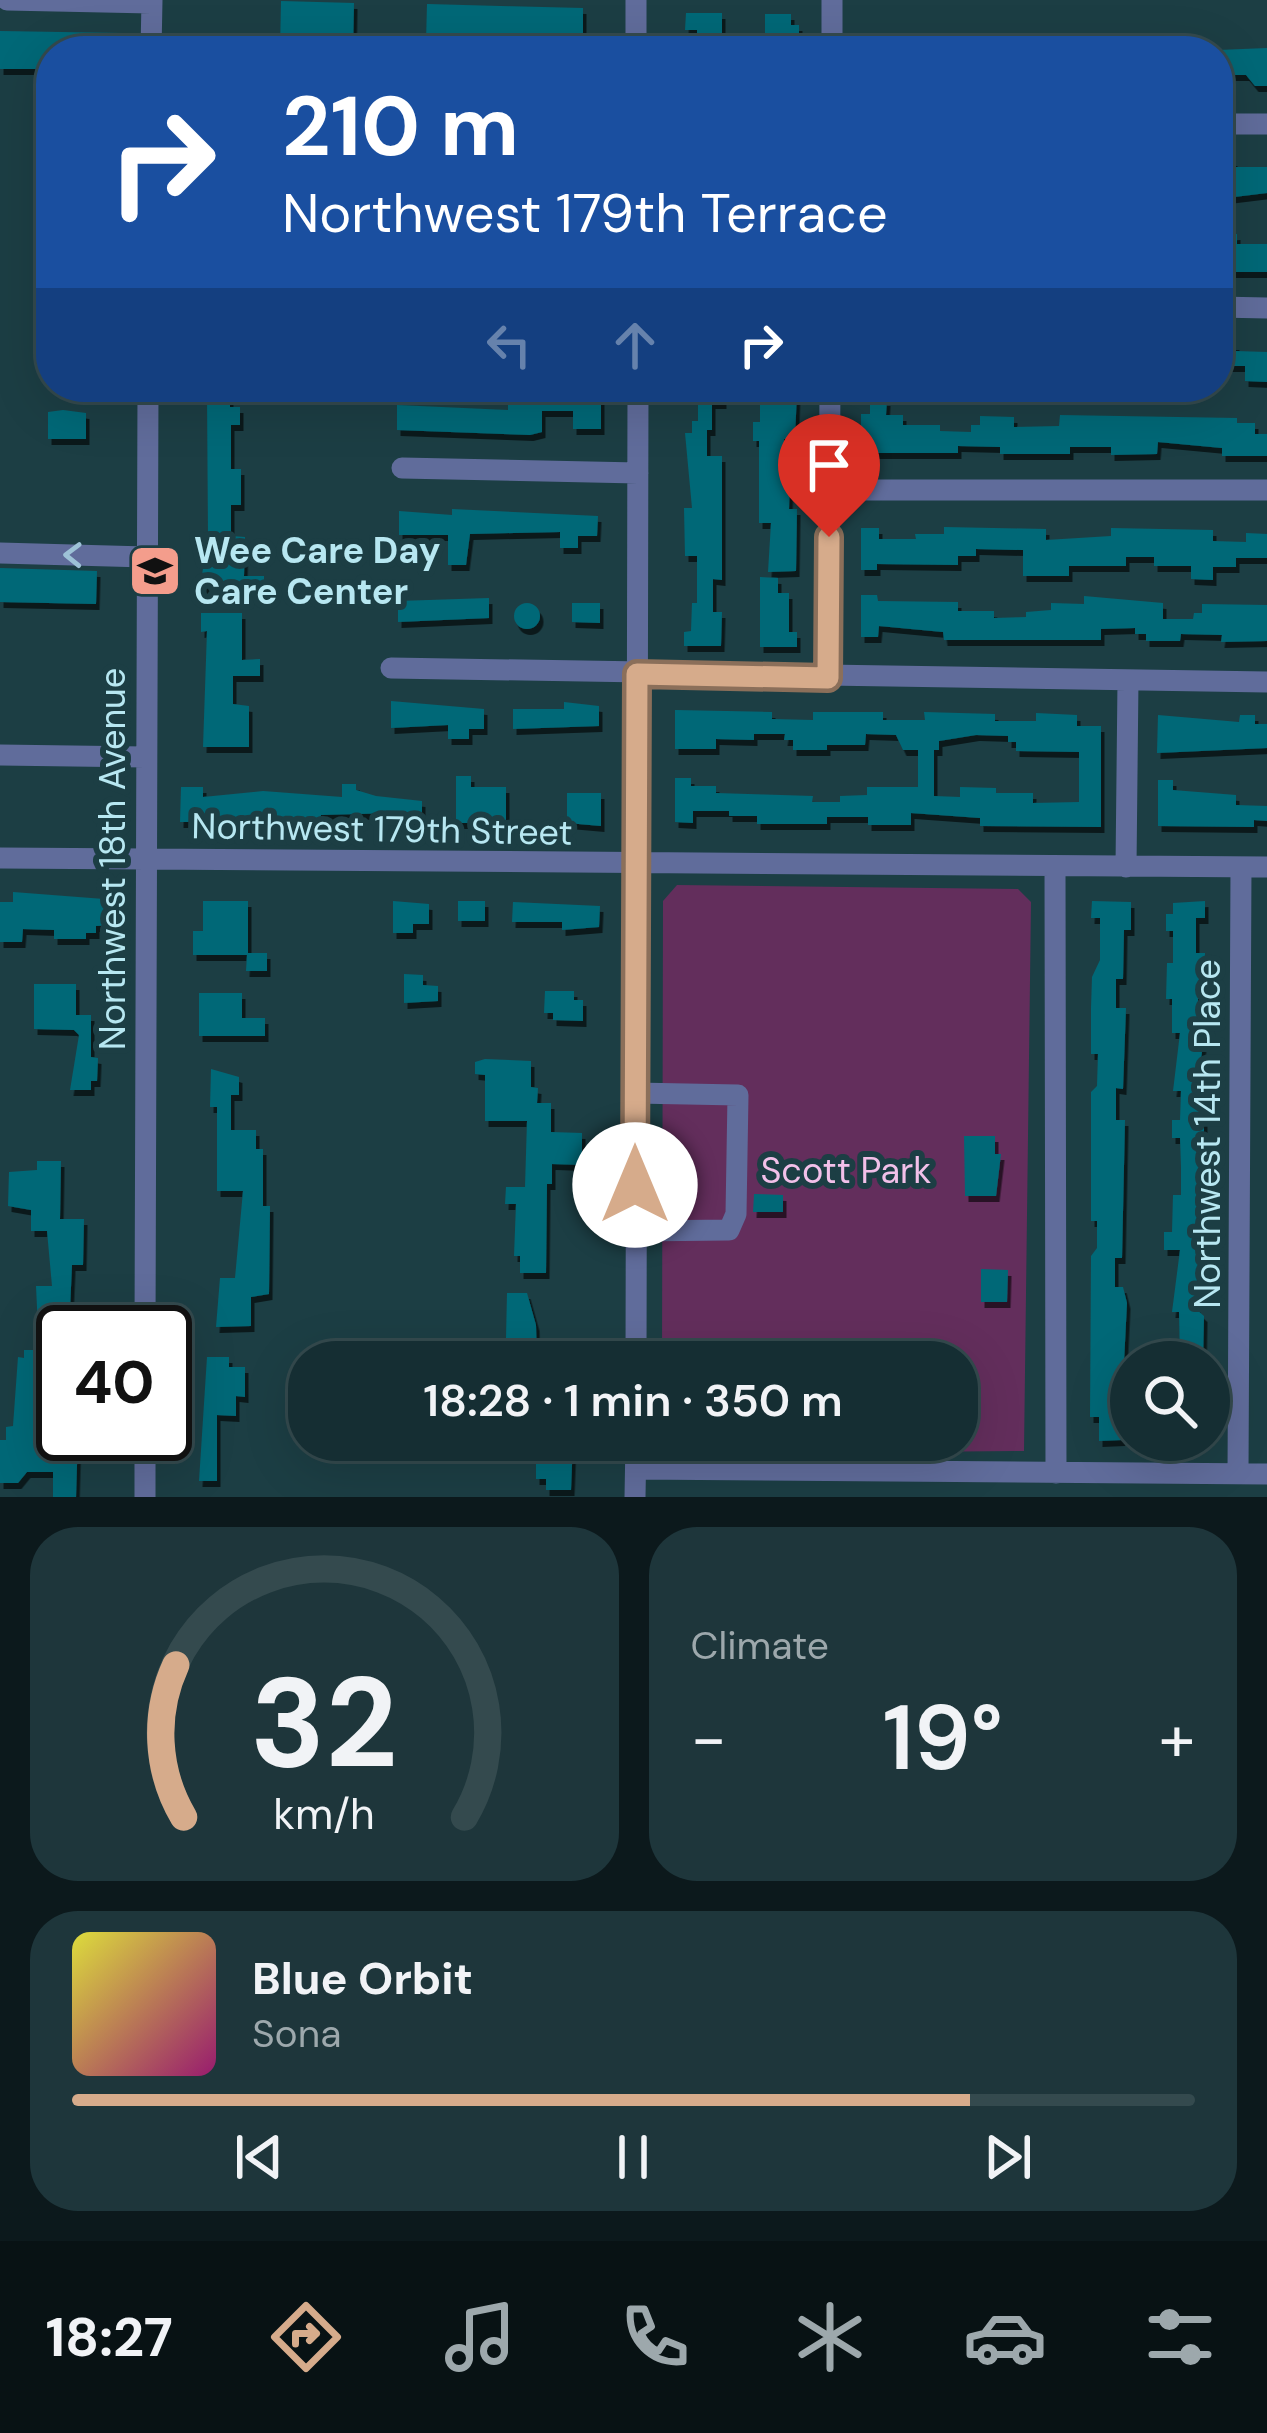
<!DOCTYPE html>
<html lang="en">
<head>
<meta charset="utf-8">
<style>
  :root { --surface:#152e33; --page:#1e363b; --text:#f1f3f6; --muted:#9da8ac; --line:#344a4e; --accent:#d6ab8b }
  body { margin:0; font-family:"DM Sans",sans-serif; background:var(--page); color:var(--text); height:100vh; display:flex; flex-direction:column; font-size:45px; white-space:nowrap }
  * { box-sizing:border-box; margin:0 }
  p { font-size:39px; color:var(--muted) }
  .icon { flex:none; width:66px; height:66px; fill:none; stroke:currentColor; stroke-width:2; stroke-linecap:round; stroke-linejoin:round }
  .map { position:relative; height:1497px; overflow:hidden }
  .panel { display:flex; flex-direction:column; gap:30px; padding:30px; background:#0c191c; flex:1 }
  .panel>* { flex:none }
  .hud { position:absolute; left:36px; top:36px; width:1197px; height:366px; border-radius:48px; box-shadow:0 12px 48px #0002,0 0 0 3px var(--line); background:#1a4fa0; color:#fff; overflow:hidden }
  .fabs { position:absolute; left:1110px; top:1341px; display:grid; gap:24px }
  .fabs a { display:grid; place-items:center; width:120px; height:120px; border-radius:50%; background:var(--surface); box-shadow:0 12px 48px #0002,0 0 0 3px var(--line); font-size:60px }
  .speed { position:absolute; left:36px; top:1305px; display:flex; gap:24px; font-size:60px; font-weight:700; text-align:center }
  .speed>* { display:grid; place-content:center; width:156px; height:156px; border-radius:50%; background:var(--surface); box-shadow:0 12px 48px #0002,0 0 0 3px var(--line); line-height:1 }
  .speed .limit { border:6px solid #111; border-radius:18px; background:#fff; color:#111 }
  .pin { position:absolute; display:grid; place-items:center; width:102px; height:102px; color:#fff; margin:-123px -51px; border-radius:50% 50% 50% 0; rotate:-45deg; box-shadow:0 0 12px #0007 }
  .pin .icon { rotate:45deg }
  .me { position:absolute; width:132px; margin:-66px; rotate:0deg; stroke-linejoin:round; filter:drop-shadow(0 0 9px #0008) }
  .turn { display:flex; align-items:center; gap:42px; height:252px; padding:0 48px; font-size:54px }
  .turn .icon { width:156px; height:156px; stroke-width:2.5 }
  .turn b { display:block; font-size:84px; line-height:102px }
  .lanes { display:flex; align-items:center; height:114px; padding:0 48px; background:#0003; justify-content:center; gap:60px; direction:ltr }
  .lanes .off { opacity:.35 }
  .big { font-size:90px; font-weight:600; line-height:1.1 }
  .panel .widget { flex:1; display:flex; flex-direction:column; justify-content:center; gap:18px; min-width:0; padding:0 42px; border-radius:48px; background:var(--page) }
  .panel .dial { align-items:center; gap:0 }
  .dial svg { height:312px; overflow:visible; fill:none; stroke:var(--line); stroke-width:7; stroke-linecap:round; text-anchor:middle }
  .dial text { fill:var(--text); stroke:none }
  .song { display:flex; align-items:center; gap:36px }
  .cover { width:144px; height:144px; border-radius:18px; background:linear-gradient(135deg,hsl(60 70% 55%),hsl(320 70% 35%)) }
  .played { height:12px; border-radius:6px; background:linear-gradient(90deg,var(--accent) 80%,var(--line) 80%) }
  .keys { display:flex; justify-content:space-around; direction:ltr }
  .heat { display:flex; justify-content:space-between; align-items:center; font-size:66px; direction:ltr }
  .panel .tiles { flex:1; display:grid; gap:30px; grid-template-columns:1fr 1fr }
  .widget:last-child { grid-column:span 2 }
  .trip { position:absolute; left:288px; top:1341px; width:690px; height:120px; border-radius:48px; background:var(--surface); box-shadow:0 12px 48px #0002,0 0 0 3px var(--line); font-weight:600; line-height:120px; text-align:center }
  .dock { display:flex; height:192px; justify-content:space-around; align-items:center; background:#081214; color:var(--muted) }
  .dock .icon { width:84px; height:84px }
  .dock .current { color:var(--accent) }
  .dock b { font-size:54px; color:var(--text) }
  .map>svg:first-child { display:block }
  .green { fill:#632e5c }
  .building { fill:#066877; fill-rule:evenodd; filter:url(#shadow) }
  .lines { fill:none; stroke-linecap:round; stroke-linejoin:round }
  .minor { stroke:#606c9b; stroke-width:21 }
  .oneway { stroke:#9dc2d7 }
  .route-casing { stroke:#8b6f5a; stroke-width:30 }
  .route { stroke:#d6ab8b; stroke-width:21 }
  .labels { text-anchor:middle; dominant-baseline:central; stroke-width:12; stroke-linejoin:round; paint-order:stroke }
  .poi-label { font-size:36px; font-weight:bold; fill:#b7e7f1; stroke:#1c3e44; text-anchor:start }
  .street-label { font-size:36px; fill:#b7e7f1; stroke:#1c3e44 }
  .park-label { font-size:36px; fill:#f2c0e9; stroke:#1c3e44 }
</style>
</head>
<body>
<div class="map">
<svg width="1267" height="1497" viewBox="0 0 1267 1497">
  <defs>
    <filter id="shadow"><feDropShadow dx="3.5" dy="6" stdDeviation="0" flood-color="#0009"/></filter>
  </defs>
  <rect width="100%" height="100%" fill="#1c3e44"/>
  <path class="green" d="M677 885 1018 889 1031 902 1024 1451 679 1454 662 1440H957V1362H662L663 901Z"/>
  <path class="building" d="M281 1 354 3 353 51H280Z
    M427 4 583 8V51H471V43L426 42Z
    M686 13H722V51H697V30H685Z
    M765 14H791V25H799V51H765Z
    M0 31 123 33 122 51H51V69H0Z
    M1267 48V86H1255L1246 75H1218V50Z
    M1219 160H1234V167H1267V193L1218 199Z
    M34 188H51V222H34Z
    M1237 234V244H1267V272H1222L1218 241 1221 235Z
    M1218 344H1236V351L1267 352V382L1245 381V366H1218Z
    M534 387H551V399H576V389H601V429H573V411H542V432L530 435 397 430V405L508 410V399H534Z
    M698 387H723V403H712V430H707V456H722V580L713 579V612H722L721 646H684V632L691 631 692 603H697V556H685L684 508H692L685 433H692V421H698Z
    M767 387 797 391 795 439H784V480H790L789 509H797L796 571 768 572 771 523H759V441H753V422H760V390Z
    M207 394H230V407H240V425H231V469H241V505H231V536L245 537 244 576H264V589L200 588 208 536Z
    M870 400H887L886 415H903V425H940V431L971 432V425H980V416L1014 417V427L1059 426 1060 415 1237 418V423H1255V434H1267V456H1222V448L1158 442 1157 454 1111 455V447H1070V454H1000V447L958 446V453H861V414H870Z
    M63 410 86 413V439H48V412Z
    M452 509 598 516 597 536H578V548H560V532L470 534 466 565H448V535H399V511L452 515Z
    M944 527 1046 529V540L1111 536V528L1213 530V541L1246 542V533L1267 534V558H1236V567H1213V580L1191 579V566H1154V557H1126V566H1069V576H1023V550L976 549V556H958V565L877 564V570H861V528H879V539H916L915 534H944Z
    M0 568 97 571 96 604 0 602Z
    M760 577 778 578V593H789V632H797V647H760Z
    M861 595H877L878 601 958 602V611H994V618L1026 617V612L1051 610V603L1084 604V596L1163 603V619H1193L1194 613H1202V604L1267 605V641L1221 642 1222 635 1181 634 1180 641H1146V634H1135V628L1101 629V640H944L943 632 879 626 878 637H861Z
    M489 598V618L398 622V601Z
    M514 616a13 13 0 1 1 26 0a13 13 0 1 1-26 0Z
    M572 603H600V623L572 622Z
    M201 613H242V660L260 659V676H233V704L249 706V747H203L207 631 201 632Z
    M391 701 484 709V729H469V739H448V725L391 728Z
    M564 702 599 706V726L513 729V709H564Z
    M675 710 772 712V719L813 720V712H883V720H925L924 712 995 714V721H1036V713L1077 715V726H1101V827L980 826V818L911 813V825H868V817H827V824H757V816H729V811H693V823L675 822V778H691V786H716V793L813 796 812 802H840V796L867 795V787H918V750H903L896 735 866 734 865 745H827V750H793V740H784L785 734H754V740L716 739V749H675ZM976 735 1008 736V742H1016V751L1079 752V802L1033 803V793H996V788L960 787V797L934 796V750H939V741Z
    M1158 715 1239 722 1240 715H1255V724H1267V748L1157 753Z
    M456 776H471V787H506V823H456Z
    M1158 780H1173V790L1236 795V805L1267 806V821L1254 820V827L1158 826Z
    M342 784H356V790L376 796 422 801V823H395V813L321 815 320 822H180L181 787H203V797L263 791 342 797Z
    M567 793H601V826L567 823Z
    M13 892 117 900V925L96 926V933H86V939H54V930L23 929 22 942H0V902H13Z
    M203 901H248V953H267V971H246L247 955H193V931H203Z
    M393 901 429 904V924H413V933H393Z
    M458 901H485V921H458Z
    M1092 901 1131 902V930H1124L1123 979H1116V1008H1126L1123 1089 1116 1088V1120H1125L1122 1258H1115V1287H1123L1127 1303 1122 1402 1129 1430H1122V1440L1099 1441V1417H1090L1091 1256 1097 1248V1221H1091V1092L1097 1086 1098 1054H1091V1008L1092 977 1100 960V918H1091Z
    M1205 901V918H1196V953H1205L1204 999H1198V1031L1204 1037 1198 1081 1204 1090V1278H1197V1310L1204 1316 1203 1362H1180L1179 1312H1172L1180 1250H1164V1232H1172L1173 1195H1181V1167L1180 1138H1172V1120H1180L1181 1091H1173L1180 1033H1172V999H1166L1167 963H1173V931H1166V914H1173V903Z
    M513 902 600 906 599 927 562 930V922H512Z
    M404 974 423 975V985L438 986V1001L404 1003Z
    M34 984H76V1015H91V1057L98 1058 97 1081H91V1090H70L79 1035 74 1030 34 1029Z
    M545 991H574V1000H583V1021L553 1020V1013H544Z
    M199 993H242V1018H265V1036H199Z
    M485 1059 531 1061V1087L538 1088 537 1103H551V1132L582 1133V1165L552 1164V1184H547L546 1273H520V1256H514L516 1204H505L506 1187H525L527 1121H485V1075L475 1074V1062Z
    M211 1069 239 1077V1095H231V1130H256V1149H263V1206H270L269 1294 251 1297V1326L216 1327 220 1278H235L243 1191H217V1107H210Z
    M964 1136H995V1154H1001L996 1196H965Z
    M37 1161H61L60 1219H84L83 1265H72L69 1332H63V1434H78L76 1497H53V1472H27L18 1483H0V1440H6V1427L13 1426 18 1357 24 1358V1350H39L36 1286H52L47 1231H31V1210L8 1206 9 1172 37 1170Z
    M754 1194 783 1195V1212H753Z
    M981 1269 1008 1270 1007 1302H981Z
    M507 1293H527L536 1325 537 1362H516V1338H506Z
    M207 1357H229V1367H245V1397L236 1396V1416L217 1415V1481H199Z
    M546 1440H573L571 1490H546V1479H536V1464H546Z"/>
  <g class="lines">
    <path class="minor" d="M7 0 151 3
      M636 0V51
      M151 51 152 0
      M832 51V0
      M1218 124H1267
      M1218 307 1267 308
      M402 468 638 473
      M829 490H1267
      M0 553 146 557
      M391 668 1267 682
      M828 678 830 387
      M0 755 145 757
      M0 858 1267 867
      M1055 866 1056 1473
      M1126 867 1128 680
      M635 1093 738 1095 736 1214 729 1230 636 1231
      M145 1332 148 387
      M636 1362 638 387
      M145 1434V1497
      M636 1469 1267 1474
      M1238 1474 1241 867
      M635 1497 636 1440"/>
  </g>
  <defs><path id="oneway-chevron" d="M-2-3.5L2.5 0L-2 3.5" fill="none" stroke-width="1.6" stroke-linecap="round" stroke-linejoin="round" transform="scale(3)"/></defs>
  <use class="oneway" href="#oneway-chevron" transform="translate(73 555) rotate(-179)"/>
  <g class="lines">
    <g class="route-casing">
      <path id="route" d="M635 1185 637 674 828 678 829 537"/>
    </g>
    <use href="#route" class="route"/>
  </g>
  <defs>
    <g id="school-square" transform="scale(2.7)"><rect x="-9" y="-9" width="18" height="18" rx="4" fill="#f49d8c" stroke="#1c3e44"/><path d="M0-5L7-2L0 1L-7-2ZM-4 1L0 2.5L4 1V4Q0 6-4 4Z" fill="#111"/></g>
  </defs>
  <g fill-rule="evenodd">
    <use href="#school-square" x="155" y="571"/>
  </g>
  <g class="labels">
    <g class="poi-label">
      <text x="194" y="550">Wee Care Day<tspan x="194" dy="41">Care Center</tspan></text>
    </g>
    <g class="street-label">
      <text transform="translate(382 829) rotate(1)">Northwest 179th Street</text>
      <text transform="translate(112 859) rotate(-90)">Northwest 18th Avenue</text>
      <text transform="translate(1207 1134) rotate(-90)">Northwest 14th Place</text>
    </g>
    <g class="park-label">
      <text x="846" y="1170">Scott Park</text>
    </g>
  </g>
</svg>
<div class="fabs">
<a><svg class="icon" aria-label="search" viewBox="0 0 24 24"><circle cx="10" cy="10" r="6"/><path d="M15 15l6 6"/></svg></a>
</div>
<div class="speed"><div class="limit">40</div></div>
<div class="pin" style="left:829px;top:537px;background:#d93025"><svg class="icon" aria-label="arrive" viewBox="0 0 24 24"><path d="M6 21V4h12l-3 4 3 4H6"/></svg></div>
<svg class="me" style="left:635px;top:1185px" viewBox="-20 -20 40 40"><circle r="19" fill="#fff"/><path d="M0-13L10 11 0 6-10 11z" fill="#d6ab8b"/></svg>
<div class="trip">18:28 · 1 min · 350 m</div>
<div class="hud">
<div class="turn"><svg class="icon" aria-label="right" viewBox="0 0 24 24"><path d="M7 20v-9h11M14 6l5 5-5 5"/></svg><div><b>210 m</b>Northwest 179th Terrace</div></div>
<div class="lanes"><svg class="icon off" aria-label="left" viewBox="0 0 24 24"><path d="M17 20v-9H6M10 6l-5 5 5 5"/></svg><svg class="icon off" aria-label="ahead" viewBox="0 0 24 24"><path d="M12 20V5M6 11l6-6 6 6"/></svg><svg class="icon" aria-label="right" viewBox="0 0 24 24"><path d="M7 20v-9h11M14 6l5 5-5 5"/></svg></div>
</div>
</div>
<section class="panel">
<div class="tiles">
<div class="widget dial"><svg viewBox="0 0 100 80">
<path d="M14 69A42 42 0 1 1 86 69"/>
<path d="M14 69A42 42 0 0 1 12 30" stroke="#d6ab8b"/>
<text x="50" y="56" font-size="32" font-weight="700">32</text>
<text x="50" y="72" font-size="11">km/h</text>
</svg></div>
<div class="widget"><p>Climate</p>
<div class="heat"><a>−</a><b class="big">19°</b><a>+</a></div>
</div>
<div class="widget">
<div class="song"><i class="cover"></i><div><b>Blue Orbit</b><p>Sona</p></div></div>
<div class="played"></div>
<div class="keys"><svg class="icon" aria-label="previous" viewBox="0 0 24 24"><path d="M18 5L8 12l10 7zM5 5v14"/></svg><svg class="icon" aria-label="pause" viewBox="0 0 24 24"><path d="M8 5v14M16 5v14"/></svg><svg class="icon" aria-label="next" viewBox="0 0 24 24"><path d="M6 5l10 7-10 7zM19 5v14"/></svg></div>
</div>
</div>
</section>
<nav class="dock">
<b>18:27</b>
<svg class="icon current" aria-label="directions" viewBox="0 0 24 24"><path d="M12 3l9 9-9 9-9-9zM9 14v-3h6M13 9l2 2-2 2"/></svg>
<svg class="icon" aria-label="music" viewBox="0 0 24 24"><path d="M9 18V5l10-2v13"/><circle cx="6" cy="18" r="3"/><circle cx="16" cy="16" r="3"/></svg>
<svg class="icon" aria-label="phone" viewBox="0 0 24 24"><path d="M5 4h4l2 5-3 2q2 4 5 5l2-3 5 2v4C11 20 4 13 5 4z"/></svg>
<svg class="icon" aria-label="climate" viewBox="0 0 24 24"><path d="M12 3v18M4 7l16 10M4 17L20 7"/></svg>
<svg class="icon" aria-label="car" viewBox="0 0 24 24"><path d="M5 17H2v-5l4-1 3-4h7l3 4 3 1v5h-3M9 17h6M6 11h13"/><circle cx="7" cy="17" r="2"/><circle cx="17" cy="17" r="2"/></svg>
<svg class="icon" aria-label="filters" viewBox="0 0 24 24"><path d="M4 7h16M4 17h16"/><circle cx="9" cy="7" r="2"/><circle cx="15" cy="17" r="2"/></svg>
</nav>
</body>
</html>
